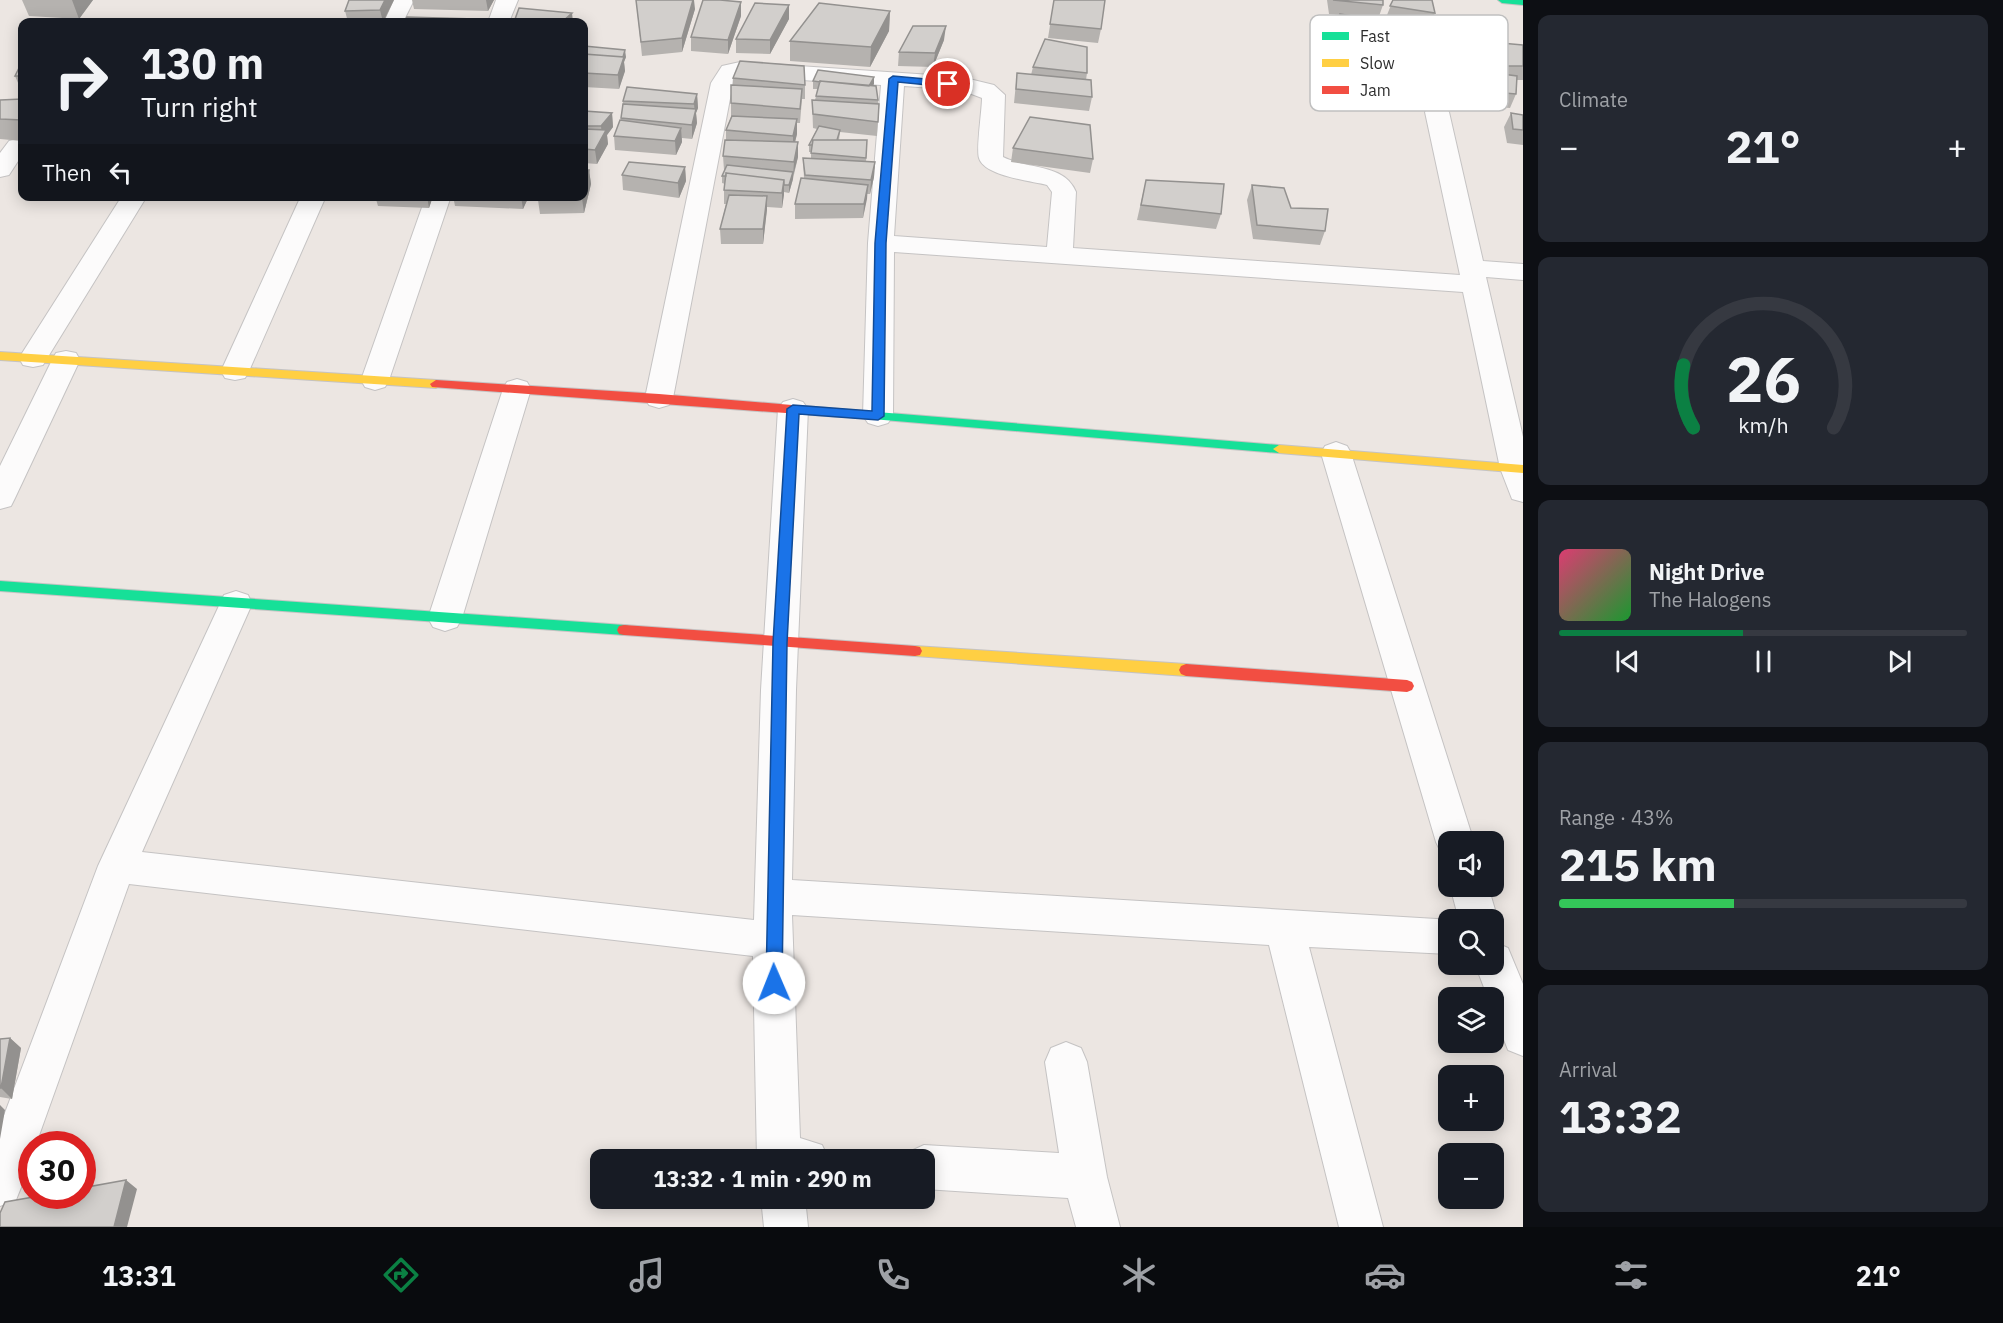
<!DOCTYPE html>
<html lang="en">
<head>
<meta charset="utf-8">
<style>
  :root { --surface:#171b24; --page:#242831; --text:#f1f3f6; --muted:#9ea1a6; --line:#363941; --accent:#0b8043 }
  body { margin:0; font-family:"IBM Plex Sans",sans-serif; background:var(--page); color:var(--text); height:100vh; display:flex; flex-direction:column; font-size:22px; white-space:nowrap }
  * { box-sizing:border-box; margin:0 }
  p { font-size:20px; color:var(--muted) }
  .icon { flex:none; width:33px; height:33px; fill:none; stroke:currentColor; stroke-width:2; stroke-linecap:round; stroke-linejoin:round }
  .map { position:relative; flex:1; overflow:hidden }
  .panel { display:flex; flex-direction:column; gap:15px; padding:15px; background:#0d0f14; width:480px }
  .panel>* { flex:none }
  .top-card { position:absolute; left:18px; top:18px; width:570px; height:183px; border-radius:12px; box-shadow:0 3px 15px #0003; background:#171b24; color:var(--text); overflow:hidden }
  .buttons { position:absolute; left:1438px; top:831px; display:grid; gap:12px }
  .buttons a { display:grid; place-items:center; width:66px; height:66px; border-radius:12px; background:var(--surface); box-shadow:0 3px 15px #0003; font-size:30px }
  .speed { position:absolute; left:18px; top:1131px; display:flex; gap:12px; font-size:30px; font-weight:700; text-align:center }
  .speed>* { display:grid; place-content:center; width:78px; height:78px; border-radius:50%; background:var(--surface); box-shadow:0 3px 15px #0003; line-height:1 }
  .speed .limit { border:9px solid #d22; background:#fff; color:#111 }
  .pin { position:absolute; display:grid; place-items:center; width:51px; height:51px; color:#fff; margin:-26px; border:3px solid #fff; border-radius:50%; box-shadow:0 2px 6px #0007 }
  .me { position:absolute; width:66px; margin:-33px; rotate:359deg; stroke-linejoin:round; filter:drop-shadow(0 0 4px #0008) }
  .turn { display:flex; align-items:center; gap:21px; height:126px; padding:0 24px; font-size:27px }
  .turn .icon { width:78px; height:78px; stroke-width:2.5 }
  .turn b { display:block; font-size:42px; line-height:51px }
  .then { display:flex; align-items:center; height:57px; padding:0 24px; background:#0003; gap:12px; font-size:22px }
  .big { font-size:45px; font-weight:700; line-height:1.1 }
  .panel .widget { flex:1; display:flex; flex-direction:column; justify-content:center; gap:9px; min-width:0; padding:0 21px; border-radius:12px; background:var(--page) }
  .panel .dial { align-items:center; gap:0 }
  .dial svg { height:156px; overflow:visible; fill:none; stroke:var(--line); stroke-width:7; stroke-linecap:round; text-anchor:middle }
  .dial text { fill:var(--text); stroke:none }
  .song { display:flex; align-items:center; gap:18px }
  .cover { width:72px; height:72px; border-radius:9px; background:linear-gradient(135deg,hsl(340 70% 55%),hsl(130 70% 35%)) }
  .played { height:6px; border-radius:3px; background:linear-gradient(90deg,var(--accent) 45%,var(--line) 45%) }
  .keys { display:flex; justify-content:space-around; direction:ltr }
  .heat { display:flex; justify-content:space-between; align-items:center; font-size:33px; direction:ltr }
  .charge { height:9px; border-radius:4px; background:linear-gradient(90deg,#34c759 43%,var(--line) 0) }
  .trip { position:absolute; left:590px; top:1149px; width:345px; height:60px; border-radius:12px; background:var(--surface); box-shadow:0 3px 15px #0003; font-weight:700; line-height:60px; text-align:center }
  .tabs { display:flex; height:96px; justify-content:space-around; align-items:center; background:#090b0e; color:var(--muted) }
  .tabs .icon { width:42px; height:42px }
  .tabs .active { color:var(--accent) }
  .tabs b { font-size:27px; color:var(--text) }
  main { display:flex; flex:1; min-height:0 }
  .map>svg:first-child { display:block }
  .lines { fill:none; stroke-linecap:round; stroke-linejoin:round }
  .street-casing { stroke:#c5c3c3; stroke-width:2 }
  .fast-casing { stroke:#c5c3c3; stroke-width:2 }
  .slow-casing { stroke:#c5c3c3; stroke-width:2 }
  .jam-casing { stroke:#c5c3c3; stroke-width:2 }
  .street { fill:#fcfbfb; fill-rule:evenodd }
  .fast { fill:#16e098; fill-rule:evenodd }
  .slow { fill:#ffcf43; fill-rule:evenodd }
  .jam { fill:#f24e42; fill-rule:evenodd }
  .wall { fill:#b5b2af }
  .shaded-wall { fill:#93918f }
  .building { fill:#d2cfcc; stroke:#93918f; stroke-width:1.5 }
  .route { fill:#1a73e8; stroke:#114b97; stroke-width:1.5 }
  .key { fill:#fff; stroke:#c0c0c0; stroke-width:1.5 }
  .key-label { font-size:16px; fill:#2d2d2d }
</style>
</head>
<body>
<main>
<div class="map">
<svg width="1523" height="1227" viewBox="0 0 1523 1227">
  <rect width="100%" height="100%" fill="#ece6e2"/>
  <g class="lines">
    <g class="street-casing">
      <path id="street" d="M392 0H414L403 22H382Z
        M496 0H518L509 22H488Z
        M740 62 961 77 994 85 1005 95 1003 157C1029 170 1064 163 1076 192L1073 248 1460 275 1425 112 1429 107 1437 105 1445 107 1449 112 1483 261 1523 264V280L1486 277 1523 437V502L1512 499 1500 468 1463 292 894 252 893 416 888 423 878 426 868 423 863 416 868 243 881 85 738 76 733 83 673 398 669 405 659 408 649 405 645 398 711 83 722 66ZM904 86 961 90 982 98C982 110 976 149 979 158 984 176 1031 181 1047 185L1052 192 1047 247 894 236Z
        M17 139 22 140V155L9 175 0 177V153L9 141Z
        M122 196H147L43 365 33 367 23 365 19 358Z
        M301 196H326L249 371 245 378 235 380 225 378 221 371Z
        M426 196H451L389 380 385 387 375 390 365 387 361 380Z
        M66 351 76 353 80 360 15 498 11 506 0 509V466L52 360 56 353Z
        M517 379 527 382 531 389 462 618 457 627 445 631 433 627 428 618 503 389 507 382Z
        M793 399 803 402 808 409 796 690 792 880 1453 920H1449V954L1309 947 1383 1227H1339L1269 945 792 915 800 1138 822 1145 829 1160H757L753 956 129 884 36 1144H32C32 1164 23 1182 16 1200L0 1206V1126L98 866 224 595 236 591 248 595 252 604 142 852 754 920 761 690 778 409 783 402Z
        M1336 442 1347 446 1351 453 1474 842H1449V856L1442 854 1436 842 1321 453 1325 446Z
        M1450 886H1488L1498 920 1494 930V920H1459Z
        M1494 942 1508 948 1523 984V1056L1508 1050 1494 1014V998H1488L1475 964H1494Z
        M1066 1042 1081 1048 1087 1062 1107 1177 1120 1227H1076L1068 1198 924 1189V1160H905L909 1152 924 1145 1059 1153 1045 1062 1051 1048Z
        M761 1198H805L808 1227H764Z"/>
    </g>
    <g class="fast-casing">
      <path id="fast" d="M1498 0H1523V5L1502 3Z
        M840 409 1279 445 1285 449 1279 453 836 416 834 413 836 410Z
        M0 581 624 625 629 626 631 630 629 634 624 635 0 591Z"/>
    </g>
    <g class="slow-casing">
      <path id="slow" d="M0 352 436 380 442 384 436 388 0 360Z
        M1279 445 1523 465V473L1279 453 1273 449Z
        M915 646 1186 664 1191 666 1193 670 1191 674 1186 676 915 656 910 655 908 651 910 647Z"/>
    </g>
    <g class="jam-casing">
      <path id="jam" d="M436 380 659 394 840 409 846 413 840 417 432 387 430 384Z
        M624 625 915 646 920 647 922 651 920 655 915 656 624 635 619 634 617 630 619 626Z
        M1186 664 1407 680 1412 682 1414 686 1412 690 1407 692 1186 676 1181 674 1179 670 1181 666Z"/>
    </g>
    <use href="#street" class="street"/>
    <use href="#fast" class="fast"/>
    <use href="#slow" class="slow"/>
    <use href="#jam" class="jam"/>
  </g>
  <path class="wall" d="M22 0H93L79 19 29 16Z
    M394 0 384 22H348L345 11Z
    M412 0H494L488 11 414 9Z
    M636 0 695 9 682 52 642 56Z
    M1054 0 1101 29 1098 43 1048 38Z
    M1327 0H1383V5L1378 19 1360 17 1405 52 1399 66 1338 57 1336 27 1340 15 1329 14Z
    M1393 0 1435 13 1429 27 1411 24 1460 54 1454 67 1490 72 1484 56 1490 42 1523 45V80H1517L1516 94 1510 108 1441 102 1435 80 1440 67 1415 66 1405 38 1410 24 1385 20Z
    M741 2V16L728 54 691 51V37Z
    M789 5V19L770 54 736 53V39Z
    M890 11 889 31 870 67 790 61V41Z
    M944 40 933 67 898 66 899 52Z
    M584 46 626 57 624 62 625 71 619 89 584 87Z
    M22 62V92L15 76Z
    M1033 67 1087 73 1086 80 1092 97 1089 111 1014 103 1017 73 1031 75Z
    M733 78 805 85V99H802L800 123H797V134L795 142H798V157L793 179 789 193 784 192 782 208 767 207 763 244H721L720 229 726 204H724V190L725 184 722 183V176L725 170H724L723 156 726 140V130L731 117V103Z
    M813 81 874 84 872 86 878 100V103L879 104 877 136 840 132 839 140H867L866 162H875L874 177 870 194H867L863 218 795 219V204L804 178 803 158H811V152H809V145L817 129 813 128 812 100H815L818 89H813Z
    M697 94 698 108 696 113 697 123 692 139 682 138V142L676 155 615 150 614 136 621 120 623 101Z
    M22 99V141L0 139V100Z
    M584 111 612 113 613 127 607 135 608 144 597 164 584 163Z
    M1511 113 1523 115V145L1507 143 1504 127Z
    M1013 148 1093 159 1090 173 1011 162Z
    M685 167 686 181 679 198 623 190 622 175Z
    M589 170 591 184 584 213 540 214 538 200Z
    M1146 180 1221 214 1216 229 1137 220Z
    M1252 185 1291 208 1325 231 1320 245 1253 239 1247 200Z
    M375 196H433L429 208 378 206Z
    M453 196H529L523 209 455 206Z
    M10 1038 21 1048 12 1099 0 1097V1039Z"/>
  <path class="shaded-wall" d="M72 0H93L79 19Z
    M385 0H394L383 22 380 10Z
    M486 0H494L488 11Z
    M693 0H694L695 9 682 52V38Z
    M741 2V16L728 54V40Z
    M789 5V19L770 54V40Z
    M890 11 889 31 870 67 871 47Z
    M572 13 573 22H562Z
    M946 26 944 40 933 67 935 53Z
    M625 50 626 57 624 62 625 71 619 89 618 75Z
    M874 77V84L868 93 869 86Z
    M697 94 698 108 696 113 697 123 692 139V125L695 114 694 104Z
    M612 113 613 127 607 135 608 144 597 164 595 150 602 138 601 126Z
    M797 119V134L793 150V136Z
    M681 128 682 142 676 155 675 141Z
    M798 142V157L793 176 794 162Z
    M875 162 874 177 870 194 871 180Z
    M685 167 686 181 679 198 678 183Z
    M589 170 591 184 584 213 582 198V196H584V192Z
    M793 172V179L789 193V185Z
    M784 180V195L782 208V193Z
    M868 185 867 199 863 218 864 204Z
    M427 196H433L429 208Z
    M521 196H529L523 209Z
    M767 196V210L763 244V229Z
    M10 1038 21 1048 12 1099 1 1088Z
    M0 1105 5 1110 0 1139Z
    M126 1180 137 1189 127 1227H114Z"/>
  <path class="building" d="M349 0H385L380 10 345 11Z
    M636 0H693L682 38 641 42Z
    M703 0H720L741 2 728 40 691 37Z
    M1054 0H1105L1101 29 1050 24Z
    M1333 0H1383V5Z
    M1393 0H1432L1435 13 1390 6Z
    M755 3 789 5 770 40 736 39Z
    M819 3 890 11 871 47 790 41Z
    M519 8 572 13 562 22H514Z
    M1340 14 1395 23 1405 52 1343 43Z
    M407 17 475 19V22H404Z
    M913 26H946L935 53 899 52Z
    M1045 39 1087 47V73L1033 67Z
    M1490 42 1523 45V66H1499Z
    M584 46 625 50 623 57 584 54Z
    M584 54 624 57 618 75 584 73Z
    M740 61 804 66 805 85 733 78Z
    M22 62V76H15Z
    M1441 66 1517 76 1516 94 1446 88Z
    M818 70 874 77 869 86 820 81V82L813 81Z
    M1017 73 1091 80 1092 97 1016 89Z
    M820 81 876 86 878 100 816 96Z
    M731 85 802 89 800 109 731 103Z
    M627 87 697 94 694 104 623 101Z
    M22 99V120L0 119V100Z
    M812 100 879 104 878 122 813 114Z
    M623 104 696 109 692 125 621 118Z
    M584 111 612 113 601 126H584Z
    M1511 113 1523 115V130L1513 129Z
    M732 116 797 119 793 136 726 130Z
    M1030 117 1090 125 1093 159 1013 148Z
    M620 120 681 128 675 141 614 136Z
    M819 126 840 130 837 140H813L812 145H809Z
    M584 129 606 130 595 150 584 149Z
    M725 140 798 142 794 162 723 156Z
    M813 140H867L866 158 811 153Z
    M803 158 875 162 871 180 805 175Z
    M629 162 685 167 678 183 622 175Z
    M727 165 793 172 789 185H784V180L726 173V176H722Z
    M584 170H589L584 192Z
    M726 173 784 180 782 193 724 190Z
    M801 178 868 185 864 204H795Z
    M1146 180 1224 184 1221 214 1141 205Z
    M1252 185 1284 188 1291 208 1328 209 1325 231 1257 225Z
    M729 195 767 196 763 229H720Z
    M539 196H582V198L538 200Z
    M10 1038 1 1088H0V1039Z
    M126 1180 114 1227H0V1213L5 1202 39 1196H82V1188Z"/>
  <path class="route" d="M893 76 948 81 952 84 948 87 898 82 886 243 884 416 878 420 799 414 787 643 782 983 780 989 774 991 768 989 766 983 773 643 787 409 793 405 872 411 875 243 889 79Z"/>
  <rect x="1310" y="15" width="198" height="96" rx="9" class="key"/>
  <rect x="1322" y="32" width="27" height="8" fill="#16e098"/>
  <rect x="1322" y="59" width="27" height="8" fill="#ffcf43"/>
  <rect x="1322" y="86" width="27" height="8" fill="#f24e42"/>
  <g class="key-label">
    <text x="1360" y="42">Fast</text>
    <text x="1360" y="69">Slow</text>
    <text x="1360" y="96">Jam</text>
  </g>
</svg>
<div class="buttons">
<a><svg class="icon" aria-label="sound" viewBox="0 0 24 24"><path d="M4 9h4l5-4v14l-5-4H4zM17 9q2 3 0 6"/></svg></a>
<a><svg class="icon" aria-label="search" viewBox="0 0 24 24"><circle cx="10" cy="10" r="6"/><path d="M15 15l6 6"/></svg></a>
<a><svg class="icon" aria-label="layers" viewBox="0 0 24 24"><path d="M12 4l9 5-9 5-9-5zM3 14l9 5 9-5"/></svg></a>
<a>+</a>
<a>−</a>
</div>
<div class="speed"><div class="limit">30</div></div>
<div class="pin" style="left:948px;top:84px;background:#d93025"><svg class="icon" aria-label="arrive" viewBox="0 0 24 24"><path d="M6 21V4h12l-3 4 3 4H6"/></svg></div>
<svg class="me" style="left:774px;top:983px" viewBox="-20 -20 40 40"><circle r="19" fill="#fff"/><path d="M0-13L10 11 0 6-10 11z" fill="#1a73e8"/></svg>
<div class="trip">13:32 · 1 min · 290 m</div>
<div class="top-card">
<div class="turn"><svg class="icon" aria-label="right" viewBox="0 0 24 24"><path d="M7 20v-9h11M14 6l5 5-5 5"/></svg><div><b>130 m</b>Turn right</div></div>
<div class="then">Then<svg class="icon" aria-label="left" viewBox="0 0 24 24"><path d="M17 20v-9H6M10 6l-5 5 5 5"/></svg></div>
</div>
</div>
<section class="panel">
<div class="widget"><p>Climate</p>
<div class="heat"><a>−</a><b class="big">21°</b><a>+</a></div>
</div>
<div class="widget dial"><svg viewBox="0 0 100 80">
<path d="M14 69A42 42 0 1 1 86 69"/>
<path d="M14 69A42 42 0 0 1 9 37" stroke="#0b8043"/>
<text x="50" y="56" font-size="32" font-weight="700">26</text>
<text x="50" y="72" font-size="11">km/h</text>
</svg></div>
<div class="widget">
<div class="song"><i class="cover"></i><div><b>Night Drive</b><p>The Halogens</p></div></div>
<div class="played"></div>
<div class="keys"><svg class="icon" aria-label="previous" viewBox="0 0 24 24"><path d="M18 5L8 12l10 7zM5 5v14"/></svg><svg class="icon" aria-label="pause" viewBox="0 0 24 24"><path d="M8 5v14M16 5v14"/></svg><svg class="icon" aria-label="next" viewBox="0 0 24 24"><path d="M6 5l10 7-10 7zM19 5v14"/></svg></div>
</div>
<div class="widget"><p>Range · 43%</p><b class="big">215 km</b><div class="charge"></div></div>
<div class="widget"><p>Arrival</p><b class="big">13:32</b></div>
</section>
</main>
<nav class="tabs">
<b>13:31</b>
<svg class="icon active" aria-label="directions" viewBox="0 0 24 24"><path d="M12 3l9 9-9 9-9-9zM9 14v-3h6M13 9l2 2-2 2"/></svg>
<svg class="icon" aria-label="music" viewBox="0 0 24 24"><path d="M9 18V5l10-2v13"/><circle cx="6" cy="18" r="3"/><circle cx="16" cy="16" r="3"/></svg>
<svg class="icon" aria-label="phone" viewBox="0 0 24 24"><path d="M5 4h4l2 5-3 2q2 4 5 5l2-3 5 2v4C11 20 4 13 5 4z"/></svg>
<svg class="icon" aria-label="climate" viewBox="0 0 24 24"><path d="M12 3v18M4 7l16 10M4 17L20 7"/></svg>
<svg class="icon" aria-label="car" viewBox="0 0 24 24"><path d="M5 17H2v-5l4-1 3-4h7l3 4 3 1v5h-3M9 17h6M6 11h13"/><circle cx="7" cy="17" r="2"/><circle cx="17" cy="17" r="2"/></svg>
<svg class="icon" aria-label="filters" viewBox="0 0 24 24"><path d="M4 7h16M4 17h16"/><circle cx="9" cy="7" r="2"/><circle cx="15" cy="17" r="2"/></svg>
<b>21°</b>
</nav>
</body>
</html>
